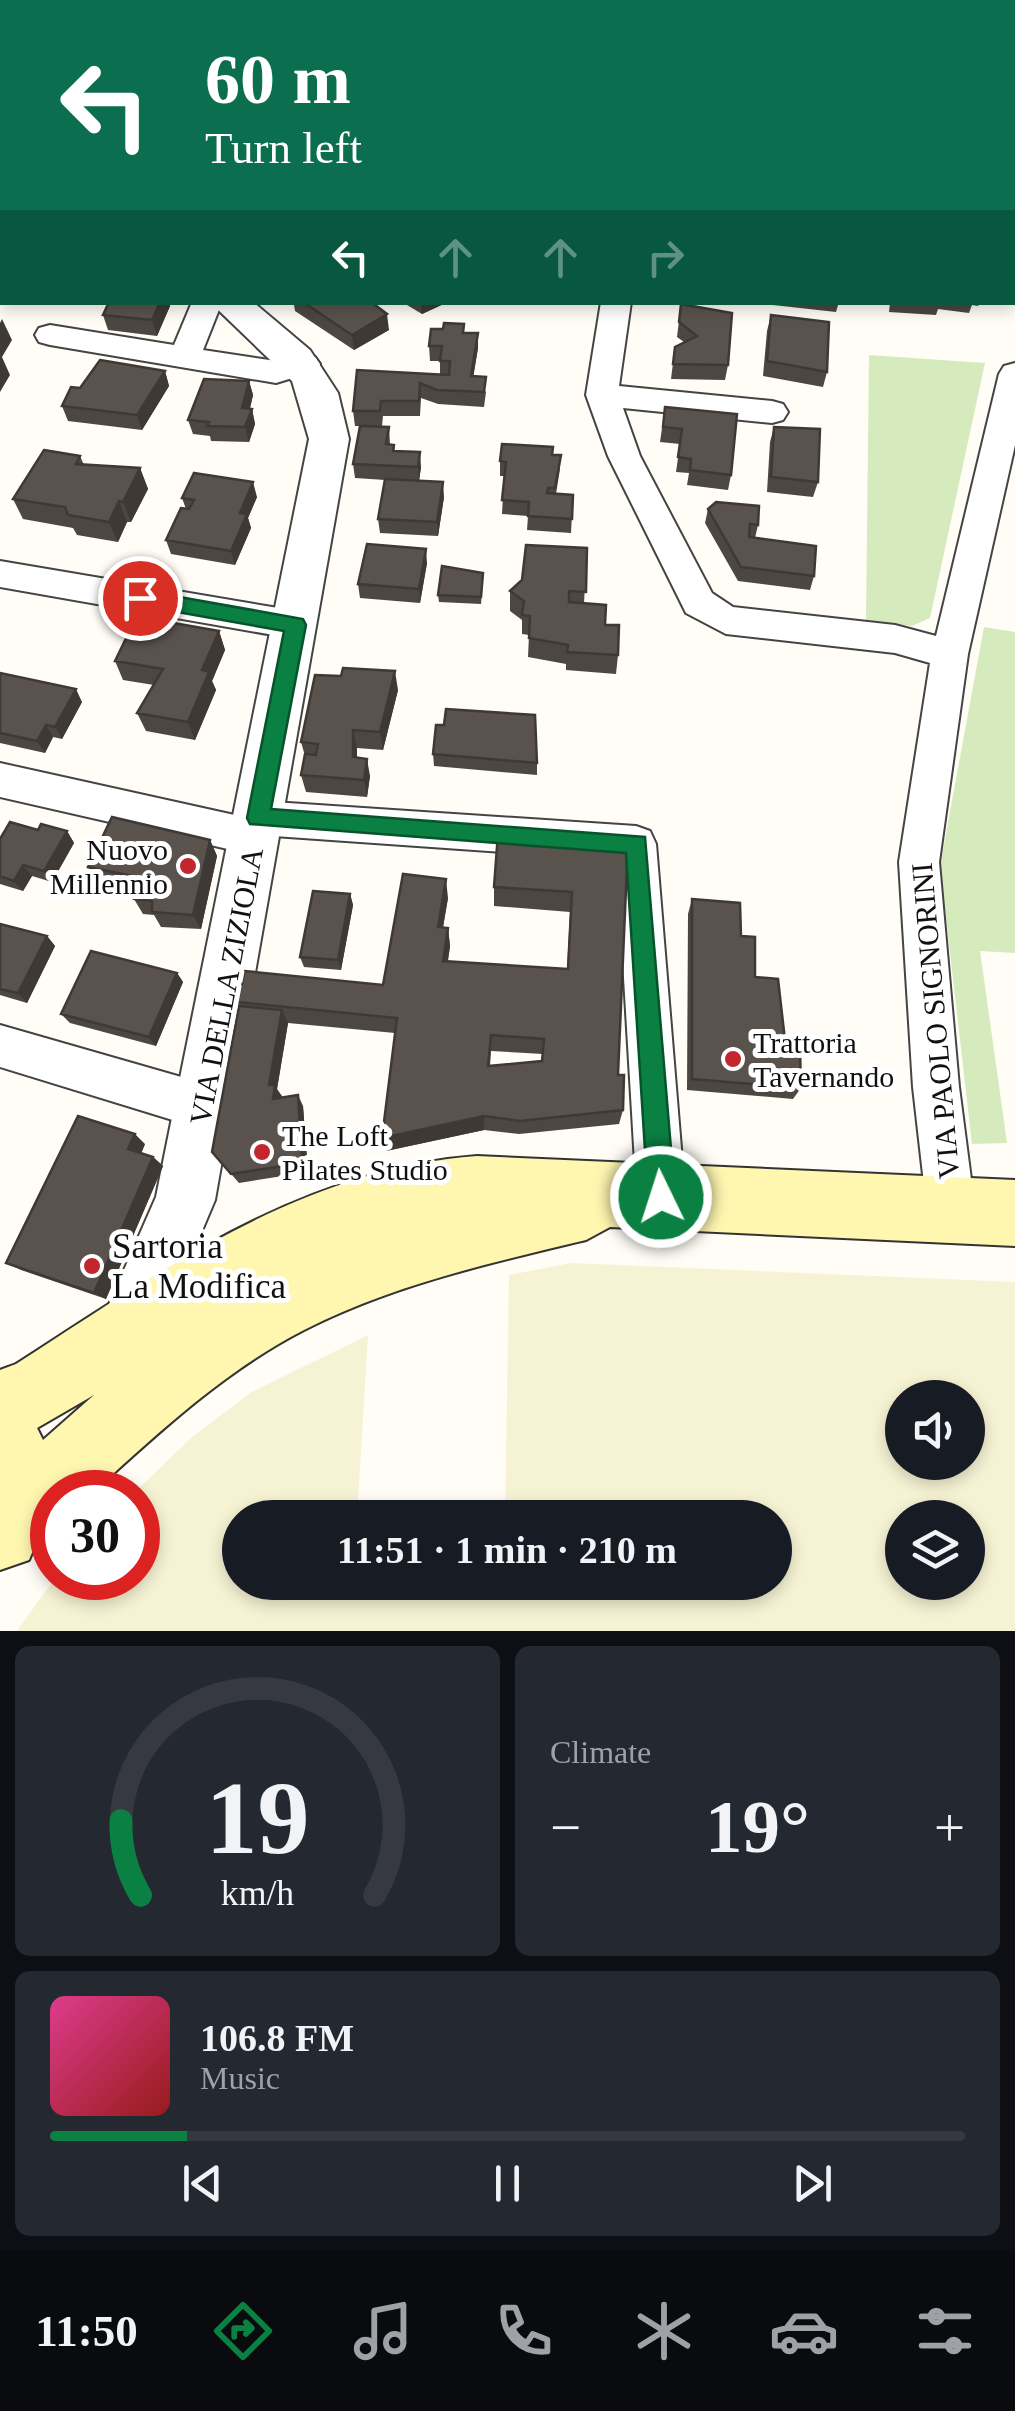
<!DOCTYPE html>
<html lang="en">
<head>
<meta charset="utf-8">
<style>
  :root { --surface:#171b24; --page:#242831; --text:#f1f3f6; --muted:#9ea1a6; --line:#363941; --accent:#0b8043 }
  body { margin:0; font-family:Georgia,serif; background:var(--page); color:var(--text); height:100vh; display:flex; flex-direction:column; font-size:38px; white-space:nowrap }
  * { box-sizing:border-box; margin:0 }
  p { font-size:32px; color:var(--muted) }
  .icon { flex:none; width:55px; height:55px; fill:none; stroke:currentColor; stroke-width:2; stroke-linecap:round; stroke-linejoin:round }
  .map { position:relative; height:1631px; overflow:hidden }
  .details { display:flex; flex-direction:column; gap:15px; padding:15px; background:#0d0f14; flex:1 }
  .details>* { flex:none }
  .banner { position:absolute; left:0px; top:0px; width:1015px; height:305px; box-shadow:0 5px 15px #0003; background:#0b6e4f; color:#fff; overflow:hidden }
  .controls { position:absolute; left:885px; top:1380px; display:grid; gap:20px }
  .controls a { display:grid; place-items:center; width:100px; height:100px; border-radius:50%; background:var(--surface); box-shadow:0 5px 15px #0003; font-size:50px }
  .speed { position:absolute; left:30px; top:1470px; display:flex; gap:20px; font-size:50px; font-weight:700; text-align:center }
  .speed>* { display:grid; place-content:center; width:130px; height:130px; border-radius:50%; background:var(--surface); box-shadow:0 5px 15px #0003; line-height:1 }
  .speed .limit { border:15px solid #d22; background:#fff; color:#111 }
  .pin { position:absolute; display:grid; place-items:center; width:85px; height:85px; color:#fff; margin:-42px; border:5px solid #fff; border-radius:50%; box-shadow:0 2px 10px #0007 }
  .me { position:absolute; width:110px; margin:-55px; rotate:356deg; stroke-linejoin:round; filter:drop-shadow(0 0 8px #0008) }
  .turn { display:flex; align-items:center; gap:35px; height:210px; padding:0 40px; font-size:45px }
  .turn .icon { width:130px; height:130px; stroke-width:2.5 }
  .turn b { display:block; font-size:70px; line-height:85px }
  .lanes { display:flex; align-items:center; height:95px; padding:0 40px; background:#0003; justify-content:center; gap:50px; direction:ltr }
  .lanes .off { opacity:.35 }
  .big { font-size:75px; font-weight:700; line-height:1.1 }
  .details .card { flex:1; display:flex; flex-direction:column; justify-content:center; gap:15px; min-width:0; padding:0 35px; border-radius:15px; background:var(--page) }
  .details .dial { align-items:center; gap:0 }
  .dial svg { height:260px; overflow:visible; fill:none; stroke:var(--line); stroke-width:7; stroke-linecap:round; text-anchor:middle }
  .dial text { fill:var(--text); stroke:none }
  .song { display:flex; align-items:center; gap:30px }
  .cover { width:120px; height:120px; border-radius:15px; background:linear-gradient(135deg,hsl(330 70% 55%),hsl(0 70% 35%)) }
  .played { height:10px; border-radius:5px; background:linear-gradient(90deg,var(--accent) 15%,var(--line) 15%) }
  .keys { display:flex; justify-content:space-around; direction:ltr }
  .heat { display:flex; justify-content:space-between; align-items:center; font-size:55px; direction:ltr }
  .details .tiles { flex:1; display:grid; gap:15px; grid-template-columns:1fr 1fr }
  .card:last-child { grid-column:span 2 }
  .trip { position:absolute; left:222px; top:1500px; width:570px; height:100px; border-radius:50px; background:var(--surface); box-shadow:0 5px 15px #0003; font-weight:700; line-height:100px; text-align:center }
  .dock { display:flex; height:160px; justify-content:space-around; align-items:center; background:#090b0e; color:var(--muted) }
  .dock .icon { width:70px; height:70px }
  .dock .on { color:var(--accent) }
  .dock b { font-size:45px; color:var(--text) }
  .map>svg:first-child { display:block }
  .farmland { fill:#f6f3d4; fill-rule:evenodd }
  .green { fill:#d5ebbd }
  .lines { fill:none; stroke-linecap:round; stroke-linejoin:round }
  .minor-casing { stroke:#444; stroke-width:4 }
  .tertiary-casing { stroke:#444; stroke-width:4 }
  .secondary-casing { stroke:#333; stroke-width:4 }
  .minor { fill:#fff; fill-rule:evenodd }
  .tertiary { fill:#fff; fill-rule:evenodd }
  .secondary { fill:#fff6b0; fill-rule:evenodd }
  .wall { fill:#4d4742; fill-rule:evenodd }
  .shaded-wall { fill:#3f3936 }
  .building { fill:#5a524d; stroke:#3f3936; stroke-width:2.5; fill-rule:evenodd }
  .route { fill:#0b8043; stroke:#07532c; stroke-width:2.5 }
  .poi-dot { fill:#c4262e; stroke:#fff; stroke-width:4 }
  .labels { text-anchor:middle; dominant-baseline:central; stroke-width:10; stroke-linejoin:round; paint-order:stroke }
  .poi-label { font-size:30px; fill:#111; stroke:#fff; text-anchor:start }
  .street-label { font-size:30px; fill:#111; stroke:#fff }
  .near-poi-label { font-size:35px; fill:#111; stroke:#fff; text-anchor:start }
</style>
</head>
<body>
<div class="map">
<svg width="1015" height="1631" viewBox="0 0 1015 1631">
  <rect width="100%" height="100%" fill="#fffdf5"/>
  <path class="farmland" d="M571 1263 1015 1282V1631H17L55 1578H138L135 1492 191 1438 250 1393 368 1335 357 1517 240 1518V1582H775V1518L505 1517 509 1275ZM902 1398H968V1462H902ZM902 1518H968V1582H902Z"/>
  <path class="green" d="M869 355 985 363 930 618 912 626 866 621Z
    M984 627 1015 632V953L980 951 1007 1143 972 1144 940 866Z"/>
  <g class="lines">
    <g class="minor-casing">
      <path id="minor" d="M15 0H72L73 2H17Z
        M203 0H250L251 2H205Z
        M1012 90 1015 91V107L1012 106Z
        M1012 250 1015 251V269H1012Z
        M192 302H222L203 350 276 361 304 353 315 357 320 364 315 371 276 383 50 345 39 342 35 335 39 328 50 325 174 345Z
        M601 302H631L619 386 772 401 783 404 788 412 783 420 772 423 623 408 640 456 712 593 733 607 895 625 936 636 999 374 1004 366 1015 363V445L968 654 939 862 959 1087 975 1210 968 1227 951 1234 934 1227 927 1210 913 1087 899 862 930 663 895 653 726 634 686 613 608 456 586 395Z
        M0 561 296 611 309 615 314 625 309 635 296 639 0 587Z
        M0 763 239 816 244 806 258 801 636 826 650 831 656 844 685 1197 678 1214 661 1221 644 1214 637 1197 617 860 274 836 268 850 254 855 0 797Z
        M0 1025 202 1083 218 1090 225 1106 218 1122 202 1129 0 1067Z"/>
    </g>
    <g class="tertiary-casing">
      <path id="tertiary" d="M210 302H253L310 350 338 393 349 439 215 1200 149 1356 127 1365 105 1356 96 1334 156 1197 309 439 292 381Z"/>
    </g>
    <g class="secondary-casing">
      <path id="secondary" d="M477 1156 1015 1180V1246L610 1227 586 1240C490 1263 392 1285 304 1330 224 1371 158 1433 93 1492H52V1528L37 1541 29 1560 0 1570V1370L16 1364C159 1272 302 1169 477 1156ZM94 1395 43 1440 37 1428Z"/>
    </g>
    <use href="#minor" class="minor"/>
    <use href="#tertiary" class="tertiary"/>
    <use href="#secondary" class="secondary"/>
  </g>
  <path class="wall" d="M541 0H626V2H568Z
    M653 0H694L693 2H652Z
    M0 3H2V44L0 43Z
    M2 138V179L0 172V142Z
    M291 302H371L389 330 354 350 295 311 294 305Z
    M402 302H448L422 314Z
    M773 302H839L836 312 773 305Z
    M890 302H980L978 306 972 305 969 313 938 309 936 315 889 312Z
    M681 304 728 365 725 380 671 379 675 347 684 342 677 337Z
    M170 306 157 336 108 330 103 315Z
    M771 315 827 372 823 387 763 376 767 331Z
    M464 333H478V348L473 377 486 392 484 407 438 404 421 398 420 416H383L382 426H361L389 427 390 444 394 445 395 451 421 467 419 481 444 497 438 536 380 533 378 519 385 480 355 478 353 464 360 426H355L353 411 440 374V361H430L429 346Z
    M165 371 169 386 142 430 68 421 62 406 80 388Z
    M249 381 253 395 250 409H252L255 424 249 442 211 441 210 436 193 434 188 420Z
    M665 407 731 475 728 490 687 485 689 473 676 472 680 444 660 442Z
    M774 427 818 482 813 497 767 492 770 442Z
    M552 455 560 469 556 494 573 495 571 533 527 530 528 516 502 514 504 476H500V461Z
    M80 456 84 465 140 468 148 489 131 522H127L118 542 77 535 73 528 23 519 13 499Z
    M257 497 248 518 251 528 235 565 171 554 166 540 186 509 182 498Z
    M708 509 758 525 755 538 814 576 810 590 738 581 705 523Z
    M587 548 584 603 605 625 618 655 616 674 566 670V664L528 657 529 635 522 634V620L510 611V591Z
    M427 563 420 603 360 598 358 584Z
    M483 580 481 604 439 602 438 595Z
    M219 631 225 650 212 681 216 690 195 740 146 731 137 713 154 685 123 680 115 661Z
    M0 673 82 702 62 739 53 737 45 753 0 743Z
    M398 690 383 750 357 748V758L370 776 367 797 306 792 301 775 305 756 301 742Z
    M433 754 537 763V775L434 766Z
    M38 830 67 831 74 843 52 882 32 876 23 891 0 884V839Z
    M210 840 217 856 201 929 161 927 154 915 143 914 134 899 135 890 98 883 88 867Z
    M628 842 618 1075 623 1110 619 1124 519 1134 484 1130 386 1151 382 1138 395 1033 288 1023 277 1089 281 1098 303 1106 308 1172 239 1183 212 1152 239 1006 237 1002 383 985 448 898 443 927 448 928 450 946 448 961 567 969 570 912 494 906V887ZM491 1051 543 1054 542 1061 490 1066Z
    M350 894 353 905 341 970 304 967 300 957Z
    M692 899 741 936 755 977 801 1088 793 1099 687 1090 688 914Z
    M0 924 47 936 55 946 27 1003 0 995Z
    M177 973 183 982 156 1046 70 1023 61 1014Z
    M145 1144 141 1153 153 1157 163 1166 106 1299 21 1270 6 1263Z"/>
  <path class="shaded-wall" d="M2 236V273L0 275V238Z
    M160 302H170V306L157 336 152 320Z
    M421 302H448L422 314Z
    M387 314 389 330 354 350 352 335Z
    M2 319 12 340 2 357 10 375 0 392V323Z
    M478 333V348L471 391V376Z
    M165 371 169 386 142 430 137 415Z
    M249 381 253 395 246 423 242 408Z
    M252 409 255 424 249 442 245 427Z
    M420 452 421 467 419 481 418 467Z
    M140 468 148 489 131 522 123 502Z
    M253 482 257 497 248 518 251 528 235 565 231 551 240 513Z
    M443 482 444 497 438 536 437 522Z
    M119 501 127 522 118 542 109 522Z
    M426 549 427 563 420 603 419 589Z
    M219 631 225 650 212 681 216 690 195 740 188 722 202 670Z
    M395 671 398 690 383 750 380 732Z
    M76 689 82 702 62 739 55 727Z
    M46 725 53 737 45 753 37 741Z
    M353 730 357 748V775L353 757Z
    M367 759 370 776 367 797 364 780Z
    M67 831 74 843 52 882 44 871Z
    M210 840 217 856 201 929 193 915Z
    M23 865 32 876 23 891 14 881Z
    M446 879 448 898 440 945 438 927Z
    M350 894 353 905 341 970 338 960Z
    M448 928 450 946 445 978 443 961Z
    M47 936 55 946 27 1003 18 993Z
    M177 973 183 982 156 1046 149 1037Z
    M282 1010 288 1023 277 1089 282 1096 279 1110 273 1099 269 1085Z
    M298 1095 303 1106 308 1172 302 1163Z
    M484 1116V1130L386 1151 382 1138Z
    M135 1134 145 1144 139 1159 128 1149Z
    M153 1157 163 1166 106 1299 94 1293Z"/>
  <path class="building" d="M496 0H524L523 2H495Z
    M576 0H624L623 2H575Z
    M758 0H795L794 2H758Z
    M878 0H908L904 2H876Z
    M0 3H2V29L0 28Z
    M2 138V155H0V142Z
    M2 185V236L0 238V187Z
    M109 302H160L152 320 103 315Z
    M303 302H371L387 314 352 335Z
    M681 304 732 313 728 365 673 364 675 347 697 336 679 322Z
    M771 315 829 322 827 372 767 361Z
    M444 323 464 324 463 333H478L471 376 486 377 484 392 437 390 420 383 419 401H381L380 411H353L357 370 449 375 450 361H440L442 346H429L431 329H443Z
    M100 360 165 371 137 415 62 406 71 387 80 388Z
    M204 379 249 381 242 408 252 409 245 427 207 426 209 422 188 420Z
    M665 407 737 414 731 475 690 470 691 459 678 457 682 429 663 427Z
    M360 426 389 427 386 444 394 445 393 451 420 452 418 467 353 464Z
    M774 427 820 429 818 482 771 477Z
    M502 444 553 447 552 455H561L555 488H548L547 493 573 495 572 519 528 516 529 502 502 500 506 462 500 461Z
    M44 450 80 456 76 464 140 468 123 502 119 501 109 522 68 515 65 507 13 499Z
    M194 473 253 482 240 513 247 514 231 551 166 540 181 508 189 509 194 500 182 498Z
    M385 479 443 482 437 522 378 519Z
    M716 502 759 506 758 525 750 524 749 537 816 546 814 576 741 567 708 509Z
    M367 544 426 549 419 589 358 584Z
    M526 545 587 548 586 592 569 591V602L606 605 605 625H619L618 655 567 652 568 645 529 638 530 616 522 615 524 601 510 591 522 580Z
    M442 566 483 573 481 597 438 595Z
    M145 618 219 631 202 670 209 672 188 722 137 713 163 669 115 661 132 626 140 627Z
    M343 668 395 671 380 732 353 730V757L367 759 364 780 301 775 305 754 316 755 318 744 301 742 315 675 341 676Z
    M0 673 76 689 55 727 46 725 37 741 0 733Z
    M446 709 535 715 537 763 433 754 436 725H444Z
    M112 817 210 840 193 915 152 912V901L134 899 138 877 88 867Z
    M10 822 38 830 41 824 67 831 44 871 23 865 14 881 0 876V839Z
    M498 833 628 842 618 1075H624L623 1110 520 1121 484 1116 382 1138 397 1018 237 1002 245 971 383 985 403 874 446 879 438 927 448 928 443 961 568 969 572 892 494 887ZM491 1035 544 1039 542 1061 488 1066Z
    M313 891 350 894 338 960 300 957Z
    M692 899 740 903 741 936 755 937V977L778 979 786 1049 800 1050 801 1088 692 1079Z
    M0 924 47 936 18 993 0 989Z
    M91 951 177 973 149 1037 61 1014Z
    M239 1006 282 1010 269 1085H275L273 1099 298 1095 302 1163 231 1174 212 1152Z
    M78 1116 135 1134 128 1149 153 1157 94 1293 6 1263Z"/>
  <path class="route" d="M140 590 303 619 306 625 271 809 645 837 675 1197 671 1207 661 1210 652 1207 648 1197 626 853 250 824 247 818 284 631 132 604V592Z"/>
  <g class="poi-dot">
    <circle cx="188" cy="866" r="10"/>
    <circle cx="733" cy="1059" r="10"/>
    <circle cx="262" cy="1152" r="10"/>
    <circle cx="92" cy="1266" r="10"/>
  </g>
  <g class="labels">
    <g class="poi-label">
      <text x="168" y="849" text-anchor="end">Nuovo<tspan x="168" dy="34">Millennio</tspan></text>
      <text x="753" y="1042">Trattoria<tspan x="753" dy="34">Tavernando</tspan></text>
      <text x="282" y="1135">The Loft<tspan x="282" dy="34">Pilates Studio</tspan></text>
    </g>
    <g class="street-label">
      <text transform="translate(226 986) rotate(-79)">VIA DELLA ZIZIOLA</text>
      <text transform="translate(935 1021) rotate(-95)">VIA PAOLO SIGNORINI</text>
    </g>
    <g class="near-poi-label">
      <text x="112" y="1246">Sartoria<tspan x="112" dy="40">La Modifica</tspan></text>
    </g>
  </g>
</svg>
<div class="controls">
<a><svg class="icon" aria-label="sound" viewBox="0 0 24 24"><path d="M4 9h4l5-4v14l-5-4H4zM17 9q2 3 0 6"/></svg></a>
<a><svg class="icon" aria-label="layers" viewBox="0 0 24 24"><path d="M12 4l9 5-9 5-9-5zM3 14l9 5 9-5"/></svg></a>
</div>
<div class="speed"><div class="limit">30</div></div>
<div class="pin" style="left:140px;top:598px;background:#d93025"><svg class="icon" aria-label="arrive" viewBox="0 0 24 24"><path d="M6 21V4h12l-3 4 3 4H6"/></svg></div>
<svg class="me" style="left:661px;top:1197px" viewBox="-20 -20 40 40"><circle r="17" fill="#0b8043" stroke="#fff" stroke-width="3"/><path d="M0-11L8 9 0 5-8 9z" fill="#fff"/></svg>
<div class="trip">11:51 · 1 min · 210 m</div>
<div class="banner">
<div class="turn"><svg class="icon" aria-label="left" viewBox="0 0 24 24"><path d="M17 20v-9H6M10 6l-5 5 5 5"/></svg><div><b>60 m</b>Turn left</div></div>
<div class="lanes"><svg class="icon" aria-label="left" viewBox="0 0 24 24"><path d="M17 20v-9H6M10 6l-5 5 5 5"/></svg><svg class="icon off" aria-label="ahead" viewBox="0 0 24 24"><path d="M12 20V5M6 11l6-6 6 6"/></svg><svg class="icon off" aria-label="ahead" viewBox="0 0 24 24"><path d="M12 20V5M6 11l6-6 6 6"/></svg><svg class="icon off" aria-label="right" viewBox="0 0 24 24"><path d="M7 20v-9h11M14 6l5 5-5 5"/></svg></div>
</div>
</div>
<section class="details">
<div class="tiles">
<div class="card dial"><svg viewBox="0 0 100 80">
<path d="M14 69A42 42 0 1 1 86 69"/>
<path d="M14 69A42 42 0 0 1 8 46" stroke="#0b8043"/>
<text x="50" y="56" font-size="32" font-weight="700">19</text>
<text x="50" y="72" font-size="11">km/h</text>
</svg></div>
<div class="card"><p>Climate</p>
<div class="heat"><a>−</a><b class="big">19°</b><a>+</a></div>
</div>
<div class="card">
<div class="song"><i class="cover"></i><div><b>106.8 FM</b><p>Music</p></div></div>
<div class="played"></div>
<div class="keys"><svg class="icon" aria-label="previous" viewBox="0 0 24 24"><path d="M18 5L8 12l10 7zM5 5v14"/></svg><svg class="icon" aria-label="pause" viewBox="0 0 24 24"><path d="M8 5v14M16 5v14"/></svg><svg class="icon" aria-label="next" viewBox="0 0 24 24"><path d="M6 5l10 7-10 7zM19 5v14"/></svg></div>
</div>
</div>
</section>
<nav class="dock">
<b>11:50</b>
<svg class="icon on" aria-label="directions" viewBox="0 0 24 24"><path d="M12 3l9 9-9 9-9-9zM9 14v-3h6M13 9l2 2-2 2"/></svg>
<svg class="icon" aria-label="music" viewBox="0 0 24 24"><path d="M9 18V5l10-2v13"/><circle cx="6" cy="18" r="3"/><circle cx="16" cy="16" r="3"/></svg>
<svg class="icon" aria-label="phone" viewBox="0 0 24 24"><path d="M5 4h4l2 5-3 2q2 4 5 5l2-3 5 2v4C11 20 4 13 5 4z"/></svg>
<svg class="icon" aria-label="climate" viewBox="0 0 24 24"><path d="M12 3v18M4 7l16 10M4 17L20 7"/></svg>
<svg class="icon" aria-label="car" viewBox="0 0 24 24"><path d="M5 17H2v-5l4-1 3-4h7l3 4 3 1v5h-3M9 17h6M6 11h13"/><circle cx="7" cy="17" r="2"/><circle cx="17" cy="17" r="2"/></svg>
<svg class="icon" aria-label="filters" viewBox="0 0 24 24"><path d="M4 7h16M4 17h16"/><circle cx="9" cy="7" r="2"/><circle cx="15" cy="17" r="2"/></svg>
</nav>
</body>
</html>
